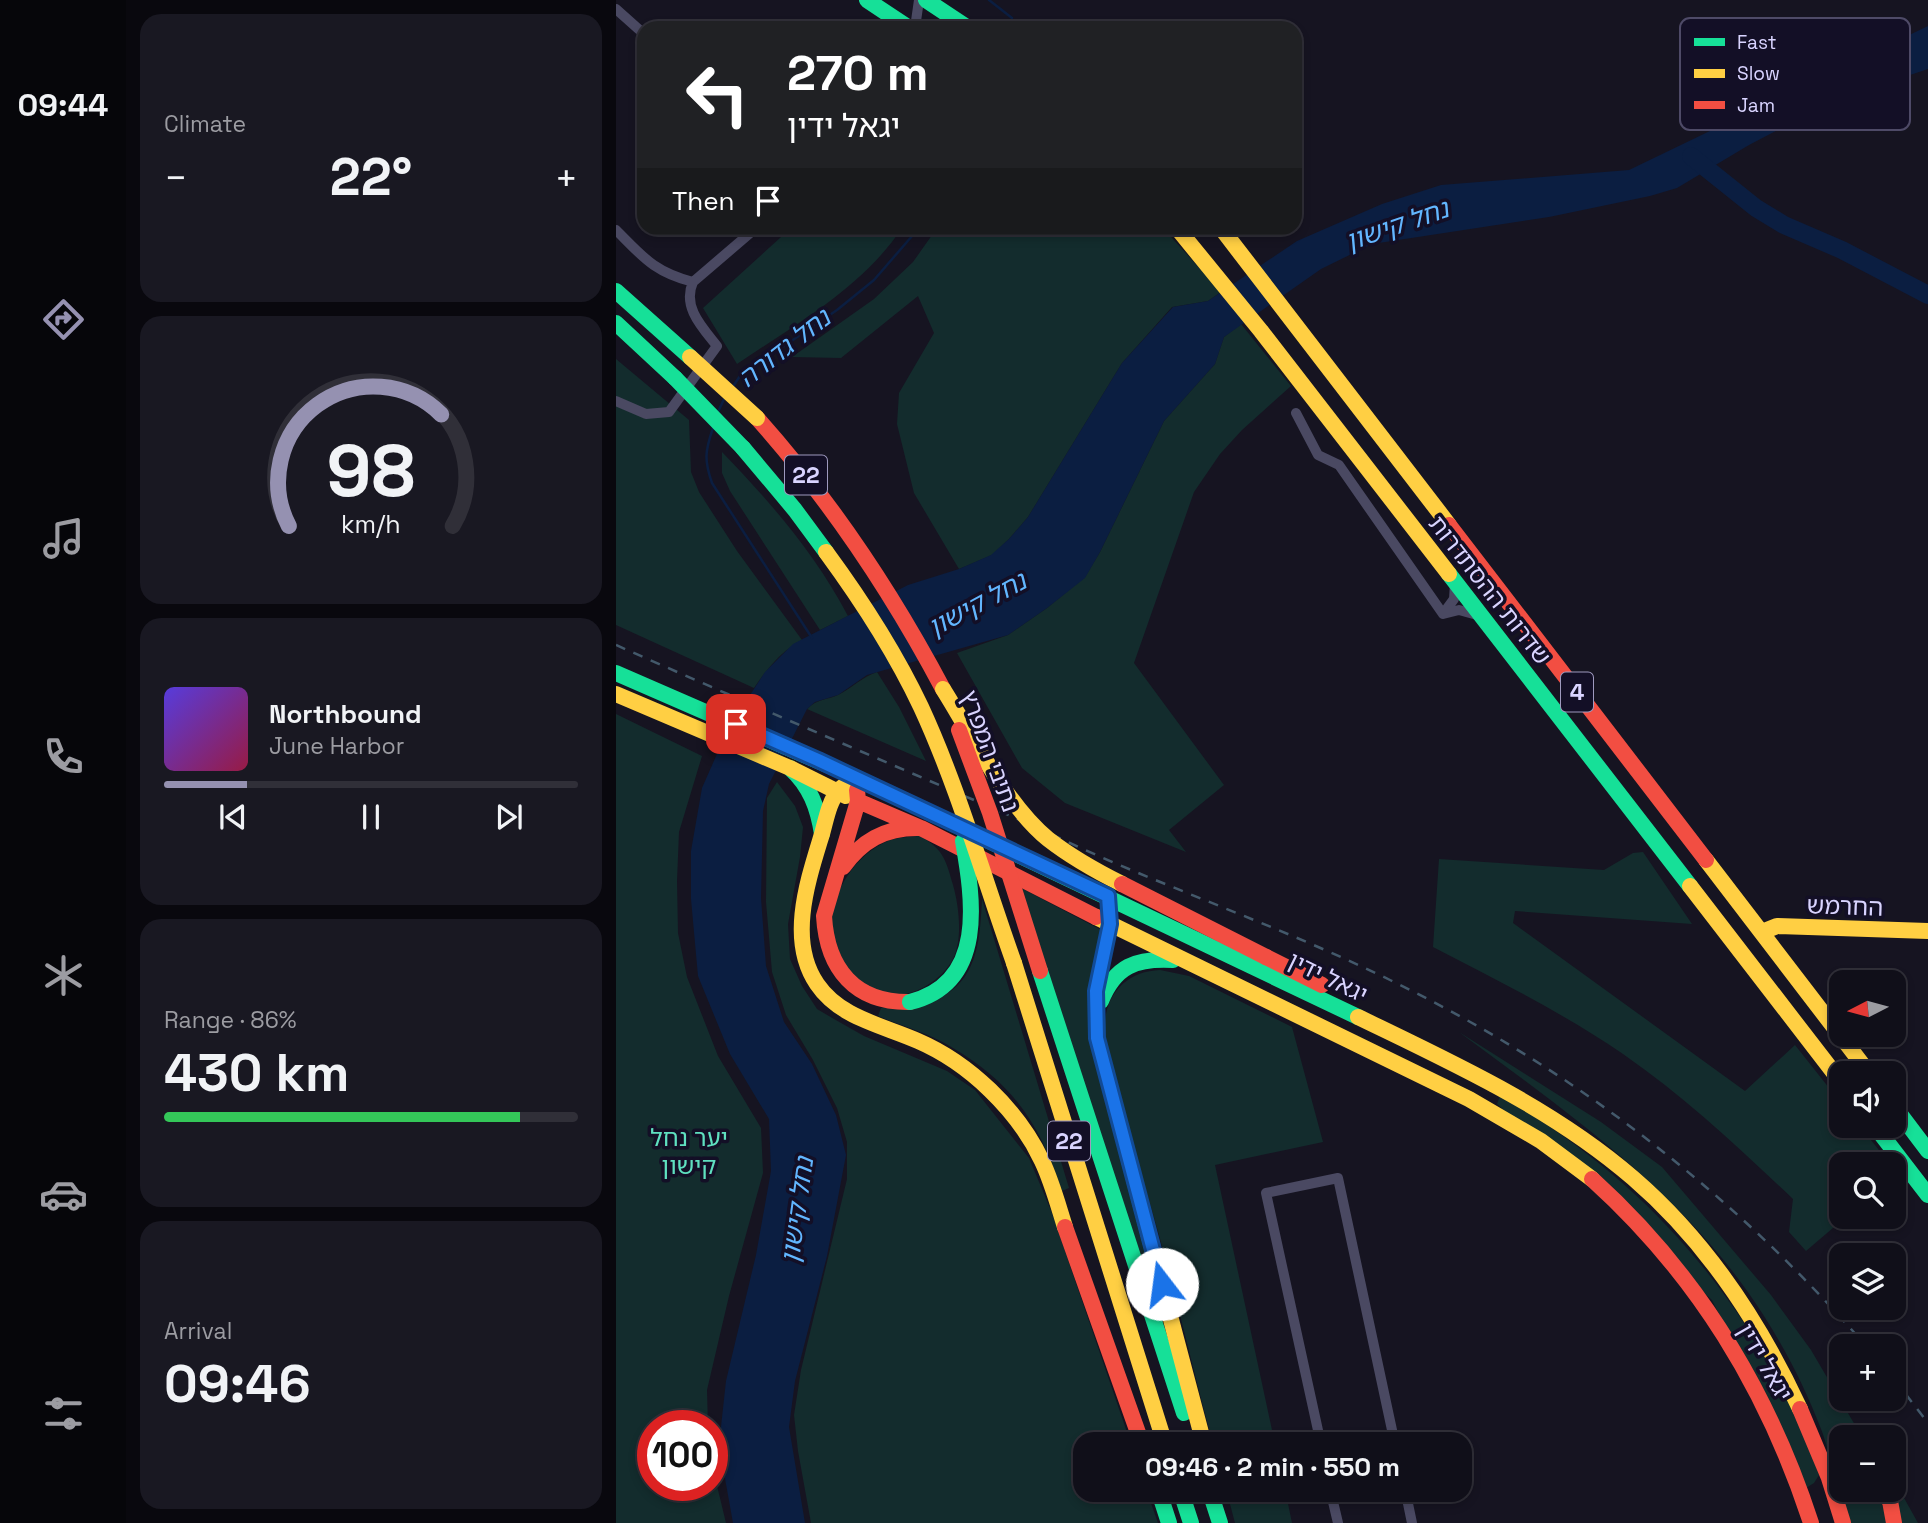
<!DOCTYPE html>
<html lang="en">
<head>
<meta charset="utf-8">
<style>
  :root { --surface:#100f19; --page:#191822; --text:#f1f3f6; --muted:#9c9ca2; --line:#302f38; --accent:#9591b1 }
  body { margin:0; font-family:"Space Grotesk","Noto Sans Hebrew",sans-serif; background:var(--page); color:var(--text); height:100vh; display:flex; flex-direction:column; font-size:26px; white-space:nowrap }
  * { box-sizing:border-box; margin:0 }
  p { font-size:23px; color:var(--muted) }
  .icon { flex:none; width:38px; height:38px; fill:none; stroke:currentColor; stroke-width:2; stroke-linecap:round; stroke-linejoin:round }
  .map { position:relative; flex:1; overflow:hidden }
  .side { display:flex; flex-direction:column; gap:14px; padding:14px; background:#09080e; width:490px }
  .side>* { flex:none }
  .hud { position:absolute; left:21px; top:21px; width:665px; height:214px; border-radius:21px; box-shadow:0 4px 10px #0003,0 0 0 2px var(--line); background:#202124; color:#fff; overflow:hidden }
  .needle { width:46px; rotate:264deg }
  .buttons { position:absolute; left:1213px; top:970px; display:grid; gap:14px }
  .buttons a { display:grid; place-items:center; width:77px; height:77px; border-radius:14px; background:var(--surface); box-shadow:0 4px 10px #0003,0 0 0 2px var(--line); font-size:35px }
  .speed { position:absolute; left:21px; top:1410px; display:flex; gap:14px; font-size:35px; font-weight:700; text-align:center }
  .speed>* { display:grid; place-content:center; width:91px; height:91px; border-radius:50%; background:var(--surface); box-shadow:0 4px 10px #0003,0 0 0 2px var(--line); line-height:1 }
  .speed .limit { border:10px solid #d22; background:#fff; color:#111 }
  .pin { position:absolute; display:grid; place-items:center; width:60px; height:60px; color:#fff; margin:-30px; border-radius:14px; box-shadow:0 4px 10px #0006 }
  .me { position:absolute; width:77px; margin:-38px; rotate:345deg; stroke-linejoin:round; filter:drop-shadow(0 0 5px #0008) }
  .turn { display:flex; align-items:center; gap:24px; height:147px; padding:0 35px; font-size:32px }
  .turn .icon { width:91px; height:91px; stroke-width:2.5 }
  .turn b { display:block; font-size:49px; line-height:60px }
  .then { display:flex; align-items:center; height:66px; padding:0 35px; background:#0003; gap:14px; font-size:26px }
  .big { font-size:52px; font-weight:800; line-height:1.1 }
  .side .card { flex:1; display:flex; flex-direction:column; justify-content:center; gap:10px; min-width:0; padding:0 24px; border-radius:21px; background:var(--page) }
  .side .dial { align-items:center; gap:0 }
  .dial svg { height:182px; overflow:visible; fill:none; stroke:var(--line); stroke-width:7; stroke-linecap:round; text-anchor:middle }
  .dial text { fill:var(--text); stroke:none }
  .song { display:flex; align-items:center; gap:21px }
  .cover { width:84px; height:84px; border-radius:10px; background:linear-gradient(135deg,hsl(250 70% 55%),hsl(340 70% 35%)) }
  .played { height:7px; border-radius:4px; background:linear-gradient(90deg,var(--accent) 20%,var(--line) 20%) }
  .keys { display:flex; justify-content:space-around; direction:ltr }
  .heat { display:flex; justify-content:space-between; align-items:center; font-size:38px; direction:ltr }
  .charge { height:10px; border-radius:5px; background:linear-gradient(90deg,#34c759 86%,var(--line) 0) }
  .trip { position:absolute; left:457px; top:1432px; width:399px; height:70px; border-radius:21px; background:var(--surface); box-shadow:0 4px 10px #0003,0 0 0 2px var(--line); font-weight:800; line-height:70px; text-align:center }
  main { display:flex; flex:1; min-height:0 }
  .dock { display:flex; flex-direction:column; width:126px; justify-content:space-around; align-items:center; background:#06060a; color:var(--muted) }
  .dock .icon { width:49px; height:49px }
  .dock .active { color:var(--accent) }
  .dock b { font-size:32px; color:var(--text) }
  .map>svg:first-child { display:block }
  .green { fill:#132c2d }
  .water { fill:#0b1e41 }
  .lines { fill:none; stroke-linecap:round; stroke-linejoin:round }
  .stream { stroke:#0b1e41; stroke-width:2.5 }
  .river { stroke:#0b1e41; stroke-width:18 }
  .street { stroke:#4a4962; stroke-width:10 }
  .fast { stroke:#16e098; stroke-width:16 }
  .slow { stroke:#ffcf43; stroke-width:16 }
  .jam { stroke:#f24e42; stroke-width:16 }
  .rail { stroke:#43596b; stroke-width:2.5; stroke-dasharray:10 9; stroke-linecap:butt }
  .fast-bridge { stroke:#16e098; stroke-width:16 }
  .slow-bridge { stroke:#ffcf43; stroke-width:16 }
  .jam-bridge { stroke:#f24e42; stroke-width:16 }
  .route-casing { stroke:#114b97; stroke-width:18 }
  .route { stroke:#1a73e8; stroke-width:12 }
  .labels { text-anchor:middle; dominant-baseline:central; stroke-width:7; stroke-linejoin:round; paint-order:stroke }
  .shield { fill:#130f26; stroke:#9e99be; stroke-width:2 }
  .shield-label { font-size:23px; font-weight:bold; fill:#d9d4ff }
  .street-label { font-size:24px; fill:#d9d4ff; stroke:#130f26 }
  .park-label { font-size:24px; fill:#5fe0c0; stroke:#130f26 }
  .water-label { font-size:26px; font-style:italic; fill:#62b6ff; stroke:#130f26 }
  .key { fill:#130f26; stroke:#4e4a67; stroke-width:2 }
  .key-label { font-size:19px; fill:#d9d4ff }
</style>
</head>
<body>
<main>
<nav class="dock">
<b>09:44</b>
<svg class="icon active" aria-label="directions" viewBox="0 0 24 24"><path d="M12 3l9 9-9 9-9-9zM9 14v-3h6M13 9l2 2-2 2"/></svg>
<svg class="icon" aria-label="music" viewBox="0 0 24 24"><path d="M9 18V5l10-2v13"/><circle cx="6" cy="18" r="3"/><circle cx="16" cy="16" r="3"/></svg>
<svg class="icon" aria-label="phone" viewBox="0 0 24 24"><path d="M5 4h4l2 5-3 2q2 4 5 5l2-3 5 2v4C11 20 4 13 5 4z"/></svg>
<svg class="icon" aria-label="climate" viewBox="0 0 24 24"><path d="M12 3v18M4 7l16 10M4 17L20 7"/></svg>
<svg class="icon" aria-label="car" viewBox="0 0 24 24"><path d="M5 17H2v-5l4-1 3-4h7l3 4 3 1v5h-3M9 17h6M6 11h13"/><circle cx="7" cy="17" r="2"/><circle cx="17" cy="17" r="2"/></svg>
<svg class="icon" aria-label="filters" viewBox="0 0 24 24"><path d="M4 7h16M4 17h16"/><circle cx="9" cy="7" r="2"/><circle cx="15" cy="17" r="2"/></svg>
</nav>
<section class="side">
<div class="card"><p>Climate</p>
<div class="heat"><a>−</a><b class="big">22°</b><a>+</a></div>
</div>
<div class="card dial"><svg viewBox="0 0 100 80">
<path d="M14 69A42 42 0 1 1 86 69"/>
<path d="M14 69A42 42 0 0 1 81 20" stroke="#9591b1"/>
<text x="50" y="56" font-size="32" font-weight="700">98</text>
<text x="50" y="72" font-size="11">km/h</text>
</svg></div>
<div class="card">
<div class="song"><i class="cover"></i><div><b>Northbound</b><p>June Harbor</p></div></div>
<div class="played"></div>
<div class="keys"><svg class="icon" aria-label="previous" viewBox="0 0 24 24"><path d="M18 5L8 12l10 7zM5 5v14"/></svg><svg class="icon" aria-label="pause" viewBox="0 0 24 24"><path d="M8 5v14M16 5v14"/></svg><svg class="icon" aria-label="next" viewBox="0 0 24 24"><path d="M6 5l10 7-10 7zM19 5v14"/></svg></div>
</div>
<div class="card"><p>Range · 86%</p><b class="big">430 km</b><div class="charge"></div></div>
<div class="card"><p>Arrival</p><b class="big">09:46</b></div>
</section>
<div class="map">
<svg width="1312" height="1523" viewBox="0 0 1312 1523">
  <rect width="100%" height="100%" fill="#161421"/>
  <path class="green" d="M175 228H286C246 288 180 324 121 364L87 308Z
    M321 228H547L605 292 592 301 556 307 506 363 412 517 393 539 376 555 343 569 298 493 281 424 283 393 318 333 302 296 225 358 176 357 258 299 297 262Z
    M625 324 675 386 626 430 604 454 578 492 518 663 608 785 553 830 570 852 449 803 406 768 341 653 392 635 431 608 469 577 484 552 548 421 599 364 608 337Z
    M0 359 73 420 75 472 83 492 121 551 186 640C166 650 150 670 138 688L0 625Z
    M106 452C155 503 199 553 232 616L204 630 114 491 106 473Z
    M261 672 283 707 310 761 191 709C201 699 210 700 222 695 236 688 246 677 261 672Z
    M0 714 86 756 63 832 61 881 62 933 71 977 102 1056 145 1128 147 1173 113 1296 91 1390 92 1426H37V1486H96V1465L110 1523H0Z
    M161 782 179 806 187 827 184 857 172 924 174 959 186 986 201 1009 218 1019 248 1036 331 1071 359 1090 413 1158 436 1213 515 1444H469V1489H530L542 1523H195L182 1451 178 1415 185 1370 231 1179V1142L221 1108 197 1060 170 1015 156 972 150 902 151 798Z
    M303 836C327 848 330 860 337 885 343 906 347 939 337 959 324 983 293 1000 266 994 256 991 239 977 231 969 226 964 224 953 221 945 219 939 215 932 215 925 216 891 240 854 272 841 281 837 293 837 303 836Z
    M1027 852 1076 924 899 911 897 923 1129 1091 1179 1045 1225 1103V1125H1243L1274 1164H1225V1216H1231L1190 1251 1173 1232 1177 1199C1123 1148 1069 1097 1007 1054 947 1013 881 980 817 947L823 859 988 870 1017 853Z
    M405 888 487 931 477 977 532 1265 526 1267Z
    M366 899 453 1188 446 1191C424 1125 398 1084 337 1048 315 1034 286 1026 262 1016L265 1008C280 1006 317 1002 329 995 363 975 364 935 366 899Z
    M544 970 573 976 676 1027 707 1142 599 1165 659 1444H597C575 1363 557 1281 533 1200 521 1158 507 1115 498 1072 494 1056 489 1040 489 1024 490 992 513 971 544 970Z
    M843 1032 985 1122 1046 1167 1155 1295 1195 1350 1246 1437H1225V1483C1215 1470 1212 1446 1205 1429 1190 1390 1171 1352 1148 1316 1072 1196 955 1115 843 1032Z
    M884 1096C1014 1170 1108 1272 1176 1405 1187 1427 1194 1452 1203 1475L1198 1483 1190 1488 1096 1300 881 1104Z
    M1278 1480 1302 1523H1283L1271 1489H1278Z
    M610 1489H669L676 1523H619Z
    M1246 1490 1261 1494 1275 1523H1234L1225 1495Z"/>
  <path class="water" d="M1312 26V69L1219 100 1133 145 1061 188 1034 196 933 217 756 244 705 269 608 337 599 364 548 421 484 552 469 578 431 608 392 635 251 675 222 695 199 702 191 709 153 784 147 811 145 898 150 966 168 1022 196 1064 220 1115 230 1155 211 1256 179 1381 173 1427 189 1523H117L103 1445 110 1381 140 1255 155 1171 153 1119 114 1054 82 976 75 899V851L86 788 112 729 149 672 177 644 292 585 343 569 375 555 393 539 412 517 506 363 557 307 592 301 681 241 766 204 825 185 1013 170Z"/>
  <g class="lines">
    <path class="stream" d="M373 0 396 18
      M118 385 124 376 221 310 258 280 303 228
      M102 412 108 399
      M97 428C89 451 88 460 96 483L196 638"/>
    <path class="river" d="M1075 156 1140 208 1168 225 1226 250 1312 295"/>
    <path class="street" d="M0 9 28 34
      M299 28 303 0
      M0 230C27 257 38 272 77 282
      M0 401 30 414 53 412 101 346C86 327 66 307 77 282L140 228
      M680 413 702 455 723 465 827 614
      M827 614 843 610 861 615
      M827 614 838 599 839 583
      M705 1444 650 1193 722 1178 779 1444
      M714 1489 722 1523
      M789 1489 796 1523"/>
    <path class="fast" d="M251 0 293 28
      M310 0 352 28
      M0 291 74 357
      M0 323 59 378
      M127 448 179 510 210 552
      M833 574 1074 886
      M0 673 241 778
      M174 768C194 786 202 808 206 834
      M241 778 742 1017
      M494 911V924L480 991 481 1038 530 1225
      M424 971 568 1413
      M485 1001C499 966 520 958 557 960
      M1278 1106 1312 1151
      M1258 1125 1312 1195
      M542 1489 553 1523
      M564 1489 575 1523
      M593 1489 604 1523"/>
    <path class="slow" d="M561 228 645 331 833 574
      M605 228 833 525
      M0 694 174 768 230 796
      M241 778C235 782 228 785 223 790 213 801 210 820 206 834 192 880 171 940 201 984 224 1018 266 1025 302 1041 353 1063 402 1110 426 1161 436 1182 442 1205 449 1227
      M1090 860 1253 1073
      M1074 886 1225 1082
      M480 917 853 1099 925 1141 976 1179
      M1146 932 1161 926 1312 931
      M398 963 549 1444
      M742 1017C837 1063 936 1108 1017 1178 1089 1240 1144 1323 1184 1409
      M530 1225 588 1444"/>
    <path class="jam" d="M141 418C215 501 275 591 327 689
      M833 525 1090 860
      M241 790 242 801 208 916C211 969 239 1003 294 1002
      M242 801 305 828 480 917
      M227 867C246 841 268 828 301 828
      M650 957 706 985
      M976 1179C1081 1274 1151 1388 1195 1523
      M449 1227 526 1444
      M1184 1409 1213 1478 1227 1523
      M1263 1489 1274 1501 1278 1523"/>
    <path class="rail" d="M0 645C126 701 254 755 381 810 416 825 451 842 487 858 582 899 680 934 774 980 956 1068 1118 1194 1250 1346
      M1278 1379 1312 1423"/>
    <path class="fast-bridge" d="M59 378 127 448
      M294 1002C371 983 357 899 347 841"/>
    <path class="slow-bridge" d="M74 357 141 418
      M210 552C246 601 279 652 305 707 342 787 368 879 398 963
      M327 689C356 735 390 805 432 839 455 857 480 871 506 884"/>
    <path class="jam-bridge" d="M343 730 374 813 424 971
      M506 884 650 957"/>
  </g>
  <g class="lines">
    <g class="route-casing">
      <path id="route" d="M120 724 202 760 492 896 494 924 480 991 481 1038 546 1284"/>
    </g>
    <use href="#route" class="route"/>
  </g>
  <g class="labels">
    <g class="shield">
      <rect x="169" y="455.5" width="42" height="39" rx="5"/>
      <rect x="945" y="672.5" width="32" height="39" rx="5"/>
      <rect x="432" y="1121.5" width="42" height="39" rx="5"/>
    </g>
    <g class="shield-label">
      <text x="190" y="475">22</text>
      <text x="961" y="692">4</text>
      <text x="453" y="1141">22</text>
    </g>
    <g class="street-label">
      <text transform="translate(874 590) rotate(52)">שדרות ההסתדרות</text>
      <text transform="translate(374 751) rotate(70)">נתיבי המפרץ</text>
      <text transform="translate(1229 906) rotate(2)">החרמש</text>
      <text transform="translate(712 977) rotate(26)">יגאל ידין</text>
      <text transform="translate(1149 1362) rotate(60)">יגאל ידין</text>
    </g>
    <g class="park-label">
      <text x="73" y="1137">יער נחל<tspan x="73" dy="28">קישון</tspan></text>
    </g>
    <g class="water-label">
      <text transform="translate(781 225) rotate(-19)">נחל קישון</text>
      <text transform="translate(168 348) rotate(-38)">נחל גדורה</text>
      <text transform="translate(361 604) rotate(-28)">נחל קישון</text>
      <text transform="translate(181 1210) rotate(-82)">נחל קישון</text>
    </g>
  </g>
  <rect x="1064" y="18" width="230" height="112" rx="10" class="key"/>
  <rect x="1078" y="38" width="31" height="8" fill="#16e098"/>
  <rect x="1078" y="69" width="31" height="9" fill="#ffcf43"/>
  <rect x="1078" y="101" width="31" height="8" fill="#f24e42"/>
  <g class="key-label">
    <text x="1121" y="49">Fast</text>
    <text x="1121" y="80">Slow</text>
    <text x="1121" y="112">Jam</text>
  </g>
</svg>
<div class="buttons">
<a><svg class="needle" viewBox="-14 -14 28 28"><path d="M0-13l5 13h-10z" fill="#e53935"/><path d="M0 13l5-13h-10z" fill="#9c9ca2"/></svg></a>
<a><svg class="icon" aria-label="sound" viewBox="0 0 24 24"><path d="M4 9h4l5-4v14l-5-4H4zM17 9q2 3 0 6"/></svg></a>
<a><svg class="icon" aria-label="search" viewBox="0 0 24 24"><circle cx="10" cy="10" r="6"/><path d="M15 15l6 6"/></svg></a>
<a><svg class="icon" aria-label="layers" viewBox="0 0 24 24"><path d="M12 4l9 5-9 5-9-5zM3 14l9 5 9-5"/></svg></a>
<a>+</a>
<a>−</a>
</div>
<div class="speed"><div class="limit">100</div></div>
<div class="pin" style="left:120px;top:724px;background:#d93025"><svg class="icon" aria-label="arrive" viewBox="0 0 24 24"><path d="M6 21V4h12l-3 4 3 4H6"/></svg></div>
<svg class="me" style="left:546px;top:1284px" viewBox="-20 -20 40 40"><circle r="19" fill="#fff"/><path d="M0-13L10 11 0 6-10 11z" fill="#1a73e8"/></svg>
<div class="trip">09:46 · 2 min · 550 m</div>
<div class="hud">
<div class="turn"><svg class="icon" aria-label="left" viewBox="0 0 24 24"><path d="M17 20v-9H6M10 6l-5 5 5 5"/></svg><div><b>270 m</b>יגאל ידין</div></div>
<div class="then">Then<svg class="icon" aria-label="arrive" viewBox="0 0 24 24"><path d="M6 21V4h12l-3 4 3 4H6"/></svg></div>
</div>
</div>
</main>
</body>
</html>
